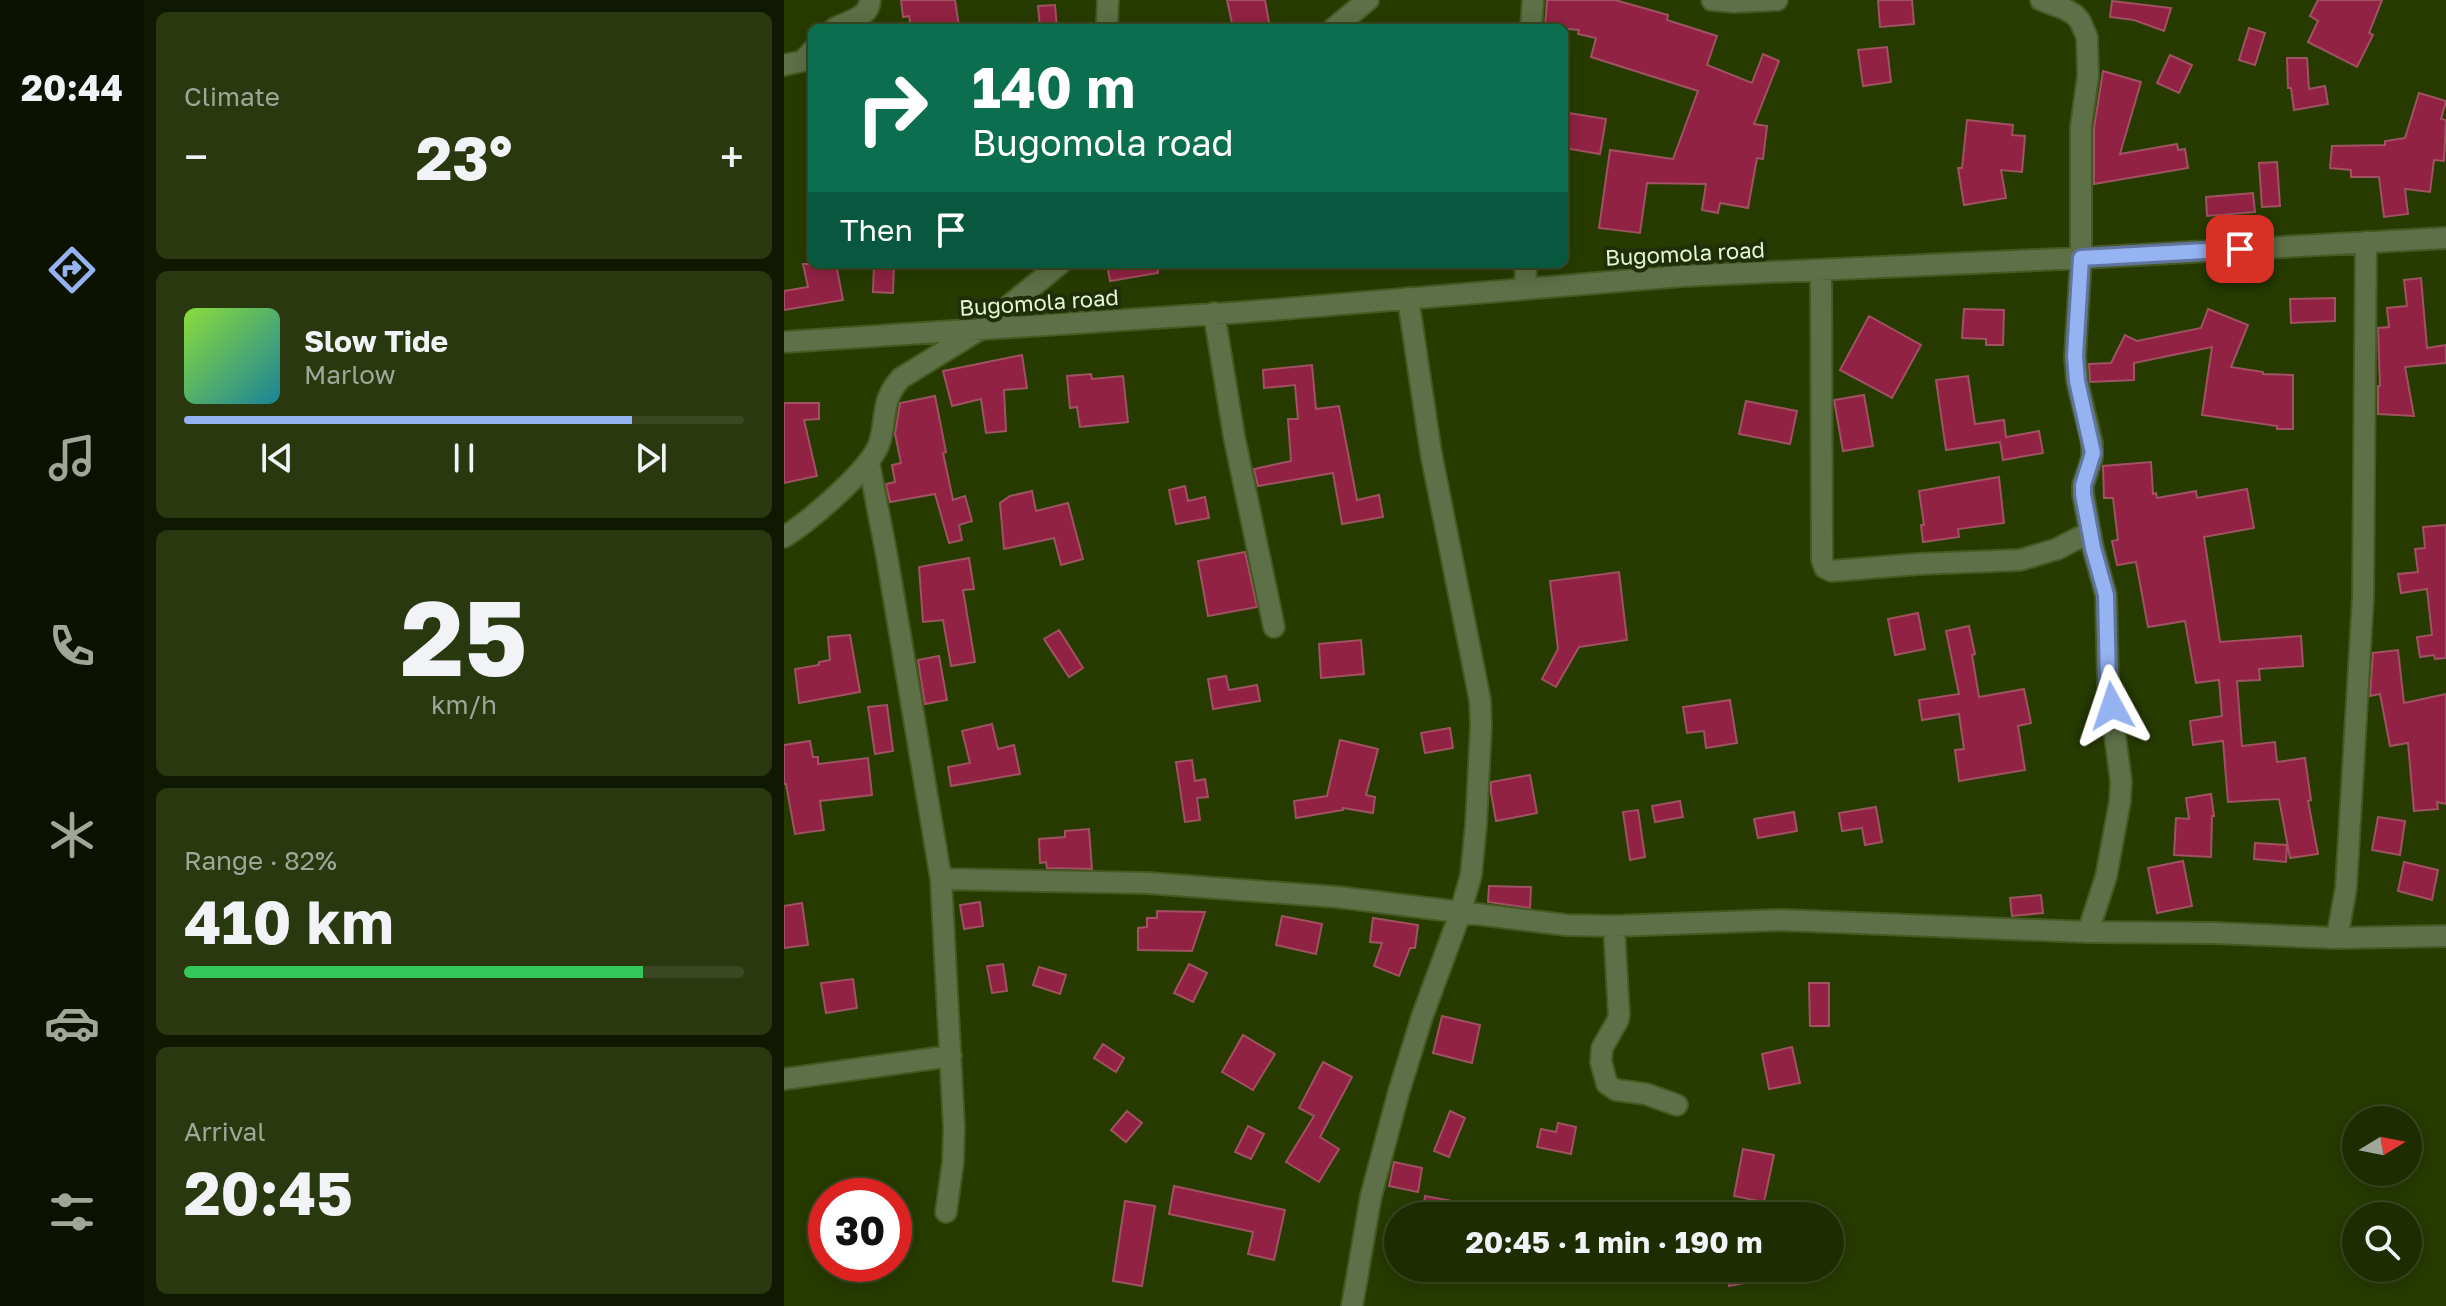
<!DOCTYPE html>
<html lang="en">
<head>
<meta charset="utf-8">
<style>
  :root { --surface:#1d2c01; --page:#2a3810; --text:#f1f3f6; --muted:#a0a799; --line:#3b4823; --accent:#95b2f1 }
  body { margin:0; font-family:"Golos Text",sans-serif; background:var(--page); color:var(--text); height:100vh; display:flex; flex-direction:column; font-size:30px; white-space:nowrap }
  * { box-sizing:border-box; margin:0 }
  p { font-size:26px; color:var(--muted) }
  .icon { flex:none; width:44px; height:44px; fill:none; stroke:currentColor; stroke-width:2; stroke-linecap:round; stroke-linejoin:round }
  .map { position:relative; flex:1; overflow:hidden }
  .sheet { display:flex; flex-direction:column; gap:12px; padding:12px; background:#101801; width:640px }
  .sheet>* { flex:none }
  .top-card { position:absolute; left:24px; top:24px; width:760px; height:244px; border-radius:12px; box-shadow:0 4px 20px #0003,0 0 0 2px var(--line); background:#0b6e4f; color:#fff; overflow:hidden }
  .needle { width:52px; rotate:80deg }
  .controls { position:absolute; left:1558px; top:1106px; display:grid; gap:16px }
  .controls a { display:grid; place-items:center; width:80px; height:80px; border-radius:50%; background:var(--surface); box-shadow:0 4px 20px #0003,0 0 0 2px var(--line); font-size:40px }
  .speed { position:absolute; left:24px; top:1178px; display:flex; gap:16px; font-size:40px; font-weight:700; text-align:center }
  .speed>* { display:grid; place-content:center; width:104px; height:104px; border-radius:50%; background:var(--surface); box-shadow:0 4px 20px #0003,0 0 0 2px var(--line); line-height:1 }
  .speed .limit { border:12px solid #d22; background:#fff; color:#111 }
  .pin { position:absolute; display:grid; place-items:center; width:68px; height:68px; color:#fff; margin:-34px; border-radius:16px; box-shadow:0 4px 12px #0006 }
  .me { position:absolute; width:88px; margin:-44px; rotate:355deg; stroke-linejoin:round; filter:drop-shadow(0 0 6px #0008) }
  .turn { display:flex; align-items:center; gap:28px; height:168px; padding:0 32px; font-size:36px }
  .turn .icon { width:104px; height:104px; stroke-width:2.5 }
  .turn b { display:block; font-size:56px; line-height:68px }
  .then { display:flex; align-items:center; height:76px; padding:0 32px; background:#0003; gap:16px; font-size:30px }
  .big { font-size:60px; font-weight:700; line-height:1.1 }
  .sheet .widget { flex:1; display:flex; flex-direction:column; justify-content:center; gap:12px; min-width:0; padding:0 28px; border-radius:12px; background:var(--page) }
  .sheet .dial { align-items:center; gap:0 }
  .dial b { font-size:104px; line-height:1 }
  .song { display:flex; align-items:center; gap:24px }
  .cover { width:96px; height:96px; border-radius:12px; background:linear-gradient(135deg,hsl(90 70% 55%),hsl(190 70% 35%)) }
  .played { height:8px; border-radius:4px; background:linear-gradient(90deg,var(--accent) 80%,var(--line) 80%) }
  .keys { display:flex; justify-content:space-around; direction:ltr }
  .heat { display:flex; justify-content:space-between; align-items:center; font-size:44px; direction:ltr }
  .charge { height:12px; border-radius:6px; background:linear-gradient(90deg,#34c759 82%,var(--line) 0) }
  .trip { position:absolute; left:600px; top:1202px; width:460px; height:80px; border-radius:40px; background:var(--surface); box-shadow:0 4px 20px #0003,0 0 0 2px var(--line); font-weight:700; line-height:80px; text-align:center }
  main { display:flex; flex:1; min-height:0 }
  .dock { display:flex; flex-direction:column; width:144px; justify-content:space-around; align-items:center; background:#0c1200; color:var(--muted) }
  .dock .icon { width:56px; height:56px }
  .dock .selected { color:var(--accent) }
  .dock b { font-size:36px; color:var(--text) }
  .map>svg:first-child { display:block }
  .building { fill:#912243; stroke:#9f5261; stroke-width:2 }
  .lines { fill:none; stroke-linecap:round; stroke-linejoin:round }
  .street-casing { stroke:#455922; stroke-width:24 }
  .street { stroke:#5d7047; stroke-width:20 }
  .route-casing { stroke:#61749d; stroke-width:20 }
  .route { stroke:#95b2f1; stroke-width:14 }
  .labels { text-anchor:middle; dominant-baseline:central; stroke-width:8; stroke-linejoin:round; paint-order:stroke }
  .street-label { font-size:22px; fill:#e5f7d2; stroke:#202f09 }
</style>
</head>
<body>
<main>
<nav class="dock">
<b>20:44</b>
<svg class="icon selected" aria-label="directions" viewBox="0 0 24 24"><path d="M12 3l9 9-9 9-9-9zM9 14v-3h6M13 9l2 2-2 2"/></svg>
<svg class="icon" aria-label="music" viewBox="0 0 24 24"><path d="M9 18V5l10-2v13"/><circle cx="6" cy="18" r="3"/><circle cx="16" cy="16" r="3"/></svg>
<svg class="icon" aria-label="phone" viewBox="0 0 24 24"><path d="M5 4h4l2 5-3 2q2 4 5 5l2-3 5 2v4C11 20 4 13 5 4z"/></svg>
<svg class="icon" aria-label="climate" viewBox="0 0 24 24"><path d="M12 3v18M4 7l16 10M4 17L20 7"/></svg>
<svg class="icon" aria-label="car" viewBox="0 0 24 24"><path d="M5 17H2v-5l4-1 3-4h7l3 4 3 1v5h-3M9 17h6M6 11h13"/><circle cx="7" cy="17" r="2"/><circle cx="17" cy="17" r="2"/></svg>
<svg class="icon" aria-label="filters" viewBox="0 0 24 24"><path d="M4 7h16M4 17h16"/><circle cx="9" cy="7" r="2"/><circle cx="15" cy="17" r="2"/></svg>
</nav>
<section class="sheet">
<div class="widget"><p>Climate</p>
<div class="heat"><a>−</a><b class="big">23°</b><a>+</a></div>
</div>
<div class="widget">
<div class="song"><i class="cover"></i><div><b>Slow Tide</b><p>Marlow</p></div></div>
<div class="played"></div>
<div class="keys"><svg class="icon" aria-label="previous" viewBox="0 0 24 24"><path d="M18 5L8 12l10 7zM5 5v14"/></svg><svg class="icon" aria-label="pause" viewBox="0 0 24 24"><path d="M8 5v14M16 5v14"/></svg><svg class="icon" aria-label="next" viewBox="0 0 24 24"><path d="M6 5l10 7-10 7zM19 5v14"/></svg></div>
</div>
<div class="widget dial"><b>25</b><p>km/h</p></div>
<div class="widget"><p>Range · 82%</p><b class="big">410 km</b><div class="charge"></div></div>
<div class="widget"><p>Arrival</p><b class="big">20:45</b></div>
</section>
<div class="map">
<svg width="1662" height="1306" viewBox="0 0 1662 1306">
  <rect width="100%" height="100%" fill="#273b01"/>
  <path class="building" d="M117 0H171L175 26 127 28 125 16 119 17Z
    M443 0H481L486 28H449Z
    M763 0H831L884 15 883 20 933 36 923 65 968 83 979 54 995 61 970 124 983 126 979 159 973 158 964 208 936 203 934 213 918 210 922 184 863 183 856 233 815 228 826 150 889 159 914 91 807 57 812 38 794 34 795 30 761 27Z
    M1094 0H1128L1130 24 1096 27Z
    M1534 0H1598L1585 33 1589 35 1573 67 1524 42 1534 21 1526 16Z
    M1328 1 1387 8 1380 31 1350 20 1326 17Z
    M271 5 273 28H256L254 6Z
    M1465 28 1481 33 1471 65 1455 60Z
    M1103 47 1107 82 1079 86 1074 50Z
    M1386 55 1408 65 1395 93 1373 83Z
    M1503 58H1523L1525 89 1541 86 1544 104 1510 110 1507 88H1504Z
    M1319 71 1357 82 1336 154 1393 144 1394 150 1401 149 1404 168 1310 184V128Z
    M1635 93 1662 101 1657 119 1662 120 1660 161 1650 160 1646 192 1621 189 1624 214 1600 217 1595 177H1567V170L1546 168 1548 146 1601 145V141L1621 138Z
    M785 113 822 119 816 154 780 148Z
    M1183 120 1229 125 1228 135 1241 136 1238 172 1217 170 1222 198 1180 205 1174 168H1178Z
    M1493 162 1496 206 1478 207 1475 163Z
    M1469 193 1471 212 1423 216 1422 197Z
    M19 264H52L59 300 0 310V291L24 287Z
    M90 264H110L109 293 89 292Z
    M323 264H373L374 273 326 281Z
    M1637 278 1643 348 1662 345V363L1621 367 1630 416 1594 414V386H1596L1594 328 1605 327 1603 308 1623 306 1620 280Z
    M1551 298V321L1507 323 1506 299Z
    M1180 309 1220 310 1219 345H1202V339L1178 338Z
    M1424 309 1464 325 1447 367 1479 372V374L1509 375V429H1493V426L1418 415 1428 347 1350 363V380L1306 382 1305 364 1327 363 1341 335 1353 341 1417 328Z
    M1085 316 1137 345 1108 398 1056 370Z
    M238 355 243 388 220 390 222 431 202 433 197 399 168 406 159 371Z
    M528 365 532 409 555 406 573 500 595 495 599 517 558 524 549 473 474 486 470 469 507 461 504 419H514L511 385 480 388 479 370Z
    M307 374 308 379 339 376 344 422 296 427 293 407 286 408 283 376Z
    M1184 376 1191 424 1220 420 1222 437 1255 431 1259 453 1219 460 1216 442 1162 450 1152 380Z
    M1080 395 1089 446 1059 451 1050 400Z
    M151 396 162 452 159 453 169 500 181 496 188 521 175 525 178 540 165 543 151 494 106 502 102 484 111 482 108 465 117 463 111 434 116 403Z
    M962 401 1013 411 1006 444 955 434Z
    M0 403H35V419L20 420 33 476 0 483Z
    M1367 462 1369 494 1372 493 1373 498 1412 491 1413 498 1463 489 1470 528 1420 537 1436 642 1517 636 1519 666 1475 669 1476 680 1453 681 1458 746 1491 742 1493 762 1521 758 1527 800 1524 801 1534 854 1506 858 1495 799 1444 802 1439 741 1409 745 1406 721 1438 716 1435 680 1412 683 1401 621 1364 627 1352 562 1333 565 1328 541 1334 540 1329 498H1320L1319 466Z
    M1215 477 1220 523 1174 529 1175 537 1139 542 1137 525H1140L1135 491Z
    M401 486 404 501 421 497 425 518 392 524 385 490Z
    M248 491 252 511 284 503 299 559 277 565 270 538 220 549 216 503 226 496Z
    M1662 525V658L1651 659 1650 655 1636 657 1633 637 1648 635 1643 589 1617 593 1614 574 1634 572 1631 549 1641 548 1639 527Z
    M461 552 473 607 424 616 414 561Z
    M185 558 190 589 179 590 191 662 167 666 159 620 139 622 135 567Z
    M835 572 843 640 795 647 772 687 758 679 774 649 766 581Z
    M1134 613 1141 649 1111 655 1104 619Z
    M1185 626 1191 654 1188 655 1195 697 1240 689 1247 723 1234 726 1241 770 1175 781 1171 750 1180 749 1175 714 1138 720 1135 700 1175 694 1162 631Z
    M275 630 299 668 285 677 260 639Z
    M66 635 76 692 15 703 11 669 35 665V662L46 660 44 637Z
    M577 640 580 674 537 678 535 644Z
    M1614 650 1620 703 1662 694V804L1653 802 1654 809 1630 811 1624 743 1606 746 1596 694 1586 696 1589 653Z
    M155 656 163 700 141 704 134 660Z
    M442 676 445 690 473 685 476 701 429 709 424 679Z
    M946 700 953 743 922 748 920 731 903 733 899 707Z
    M103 705 109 751 91 754 84 707Z
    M208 724 214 749 230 745 236 774 167 786 164 767 186 763 178 731Z
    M666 728 669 748 641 753 637 733Z
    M556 740 594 749 582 795 591 797 589 813 559 808V810L512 818 510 801 543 796Z
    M26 741 29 757H34V764L84 758 88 795 36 801 40 830 11 834 2 784H0V745Z
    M408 760 411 781 421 779 424 797 413 798 416 820 401 822 392 762Z
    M746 775 753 813 712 821 707 793V782Z
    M1427 794 1430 816H1428L1427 857 1390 855 1392 818 1405 819 1402 798Z
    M896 801 899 817 871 822 868 806Z
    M1092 807 1098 842 1081 845 1078 828 1058 831 1055 813Z
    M854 810 861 857 846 860 839 812Z
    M1010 812 1013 831 974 838 970 819Z
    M1594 817 1621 821 1616 855 1588 850Z
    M305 829 308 869 263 868 262 862 256 863 255 839 281 837V831Z
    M1471 843 1503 845 1502 862 1470 859Z
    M1399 861 1408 906 1373 913 1364 868Z
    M1620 862 1654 870 1648 900 1614 891Z
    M705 886 747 887 746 908 704 902Z
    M1257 895 1259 913 1228 916 1226 898Z
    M196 902 199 926 180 929 176 905Z
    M18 903 24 945 0 948V906Z
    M373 911 421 912 408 951 354 950V928L363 927V918H373Z
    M498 916 538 924 532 954 492 945Z
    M589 918 634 925 631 948H626L615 976 590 966 598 943 586 942Z
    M219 964 223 991 208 993 203 966Z
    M405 964 423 973 409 1002 390 993Z
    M255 967 282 975 276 994 249 985Z
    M69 979 73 1008 42 1013 37 983Z
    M1025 983H1045V1026H1026Z
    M658 1016 696 1025 688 1063 649 1053Z
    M459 1035 491 1054 469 1090 438 1072Z
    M319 1044 340 1058 332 1072 310 1058Z
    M1008 1047 1016 1083 985 1089 978 1054Z
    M539 1062 568 1077 536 1137 555 1149 535 1182 502 1162 530 1116 515 1108Z
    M343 1111 358 1123 342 1142 327 1130Z
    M666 1111 681 1118 665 1157 650 1151Z
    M774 1123 792 1127 787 1154 753 1147 757 1129 772 1132Z
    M464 1126 480 1134 467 1159 451 1152Z
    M959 1149 990 1155 980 1202 950 1196Z
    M610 1162 638 1168 634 1192 605 1186Z
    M390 1186 501 1210 490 1260 464 1254 469 1232 385 1214Z
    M641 1196 674 1202 672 1216 639 1214Z
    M341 1201 371 1206 358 1286 329 1281Z
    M941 1268H995L996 1276 945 1286Z"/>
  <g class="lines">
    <g class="street-casing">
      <path id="street" d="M928 0 950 2 993 0
        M1257 0 1281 9 1291 15 1296 21 1303 37 1304 76 1297 127V258L1291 356 1293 381 1308 443V458L1299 485V494L1309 548 1322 595 1324 683 1337 781 1336 801 1322 877 1304 932
        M323 23 324 0
        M51 28C65 21 86 17 86 0
        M550 28 584 0
        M747 28 749 0
        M0 65 19 61 28 51
        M1037 270 1038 560 1041 568 1048 571 1134 564 1236 560 1273 549 1306 532
        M741 288 742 264
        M430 313 450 436 490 627
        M0 342 461 312 898 276 1297 258 1662 238
        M85 463 103 557 157 879 170 1128 169 1162 162 1212
        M0 537C24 522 89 468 96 441 103 415 97 400 117 378L195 330 276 264
        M157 879 364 883 553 897 782 925 830 926 997 920 1304 932 1431 933 1553 938 1662 936
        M830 926 835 1015 834 1020 818 1048 817 1062 823 1084 832 1090 862 1094 893 1105
        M1553 938 1562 888 1579 598 1582 242
        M0 1079 167 1056
        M568 1306 587 1196 615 1091 638 1017 676 914 687 875 692 825 697 726 696 700 647 453 624 298"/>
    </g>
    <use href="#street" class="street"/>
  </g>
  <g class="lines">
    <g class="route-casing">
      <path id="route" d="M1328 706 1324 683 1322 595 1309 548 1299 494V485L1309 453 1293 381 1291 356 1297 258 1456 249"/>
    </g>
    <use href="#route" class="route"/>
  </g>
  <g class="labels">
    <g class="street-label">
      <text transform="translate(901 253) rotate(-3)">Bugomola road</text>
      <text transform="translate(255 302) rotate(-4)">Bugomola road</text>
    </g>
  </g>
</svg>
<div class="controls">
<a><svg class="needle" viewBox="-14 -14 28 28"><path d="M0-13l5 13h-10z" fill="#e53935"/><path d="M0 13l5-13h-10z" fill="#a0a799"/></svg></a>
<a><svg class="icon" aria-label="search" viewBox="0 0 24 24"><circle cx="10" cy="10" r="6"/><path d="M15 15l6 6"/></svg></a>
</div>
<div class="speed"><div class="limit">30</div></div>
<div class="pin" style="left:1456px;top:249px;background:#d93025"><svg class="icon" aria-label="arrive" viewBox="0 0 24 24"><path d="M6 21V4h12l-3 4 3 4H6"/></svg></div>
<svg class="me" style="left:1328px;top:706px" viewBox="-20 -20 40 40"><path d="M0-17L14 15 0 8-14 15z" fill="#95b2f1" stroke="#fff" stroke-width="4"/></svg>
<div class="trip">20:45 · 1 min · 190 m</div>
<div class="top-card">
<div class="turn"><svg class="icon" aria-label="right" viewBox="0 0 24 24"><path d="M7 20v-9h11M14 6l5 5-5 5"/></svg><div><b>140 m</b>Bugomola road</div></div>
<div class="then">Then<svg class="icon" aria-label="arrive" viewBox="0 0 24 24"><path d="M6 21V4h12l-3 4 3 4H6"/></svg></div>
</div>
</div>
</main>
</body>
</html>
